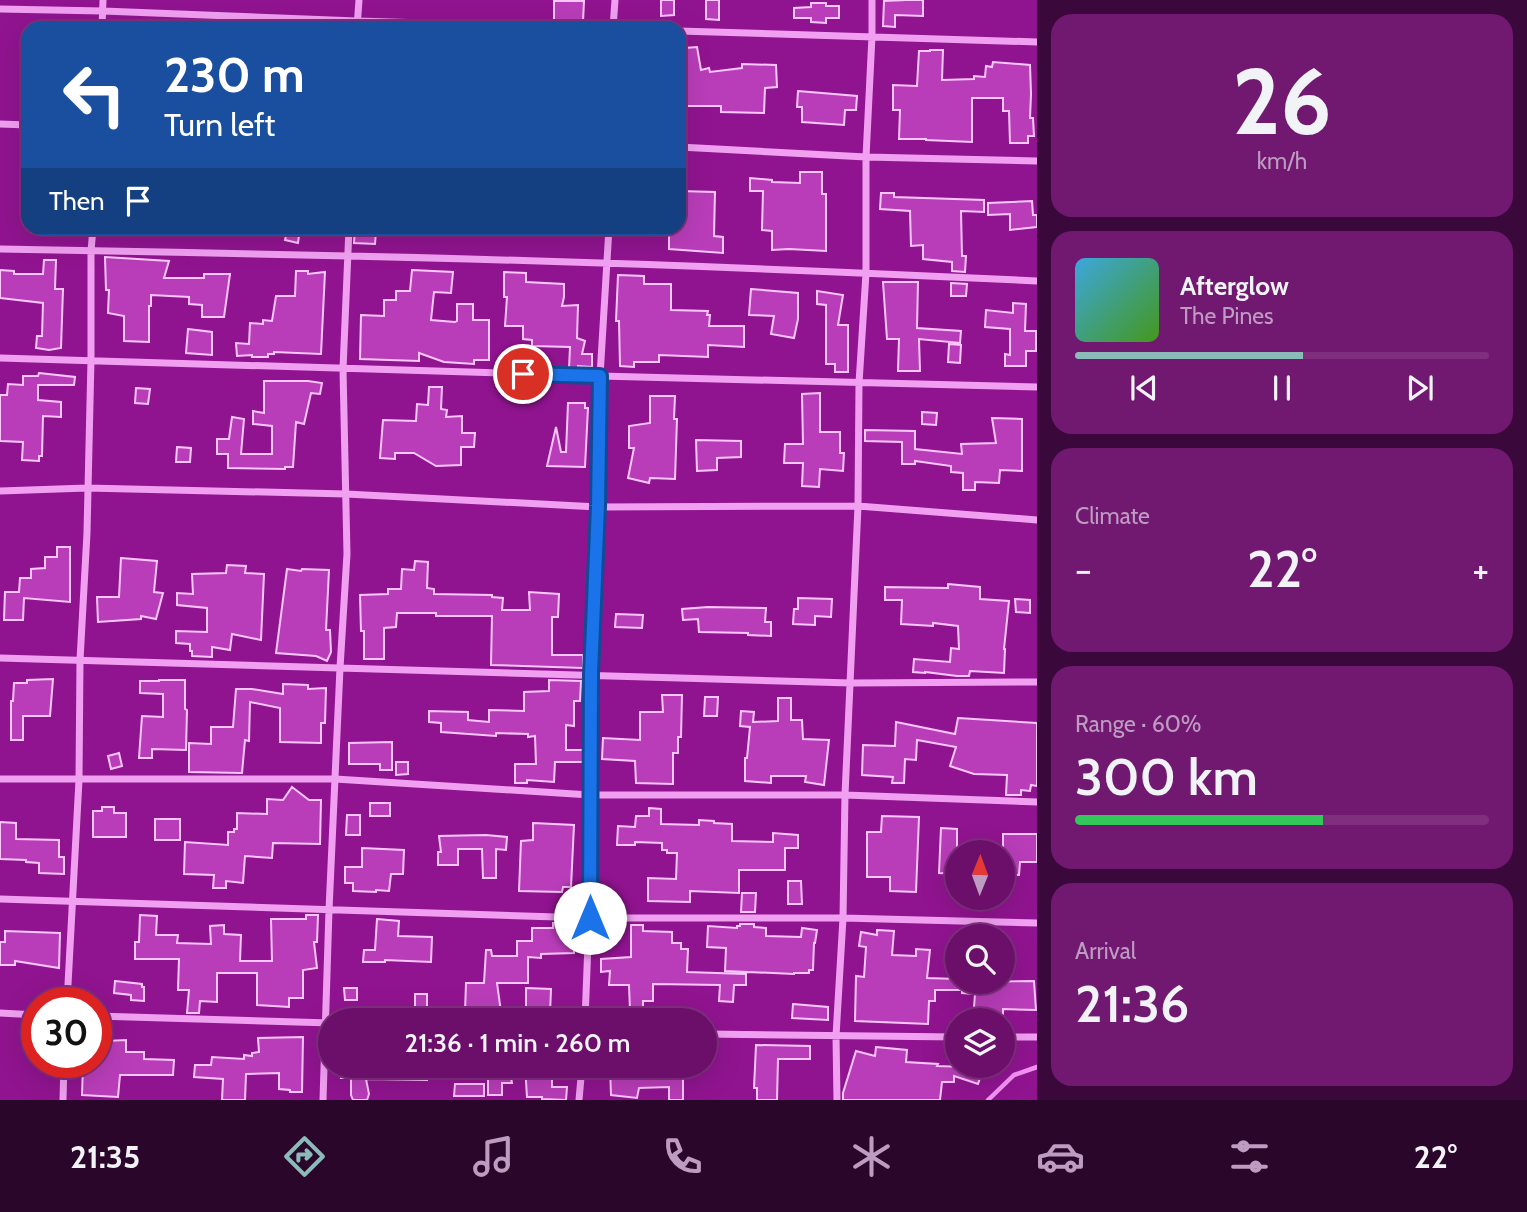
<!DOCTYPE html>
<html lang="en">
<head>
<meta charset="utf-8">
<style>
  :root { --surface:#6c0f6b; --page:#711871; --text:#f1f3f6; --muted:#be9cc1; --line:#7f2f7e; --accent:#8bbbb9 }
  body { margin:0; font-family:Cabin,sans-serif; background:var(--page); color:var(--text); height:100vh; display:flex; flex-direction:column; font-size:26px; white-space:nowrap }
  * { box-sizing:border-box; margin:0 }
  p { font-size:23px; color:var(--muted) }
  .icon { flex:none; width:38px; height:38px; fill:none; stroke:currentColor; stroke-width:2; stroke-linecap:round; stroke-linejoin:round }
  .map { position:relative; flex:1; overflow:hidden }
  .details { display:flex; flex-direction:column; gap:14px; padding:14px; background:#3b083b; width:490px }
  .details>* { flex:none }
  .hud { position:absolute; left:21px; top:21px; width:665px; height:214px; border-radius:21px; box-shadow:0 7px 28px #0002,0 0 0 2px var(--line); background:#1a4fa0; color:#fff; overflow:hidden }
  .needle { width:46px; rotate:1deg }
  .buttons { position:absolute; left:945px; top:840px; display:grid; gap:14px }
  .buttons a { display:grid; place-items:center; width:70px; height:70px; border-radius:50%; background:var(--surface); box-shadow:0 7px 28px #0002,0 0 0 2px var(--line); font-size:35px }
  .speed { position:absolute; left:21px; top:987px; display:flex; gap:14px; font-size:35px; font-weight:700; text-align:center }
  .speed>* { display:grid; place-content:center; width:91px; height:91px; border-radius:50%; background:var(--surface); box-shadow:0 7px 28px #0002,0 0 0 2px var(--line); line-height:1 }
  .speed .limit { border:10px solid #d22; background:#fff; color:#111 }
  .pin { position:absolute; display:grid; place-items:center; width:60px; height:60px; color:#fff; margin:-30px; border:4px solid #fff; border-radius:50%; box-shadow:0 2px 7px #0007 }
  .me { position:absolute; width:77px; margin:-38px; rotate:0deg; stroke-linejoin:round; filter:drop-shadow(0 0 5px #0008) }
  .turn { display:flex; align-items:center; gap:24px; height:147px; padding:0 28px; font-size:32px }
  .turn .icon { width:91px; height:91px; stroke-width:2.5 }
  .turn b { display:block; font-size:49px; line-height:60px }
  .then { display:flex; align-items:center; height:66px; padding:0 28px; background:#0003; gap:14px; font-size:26px }
  .big { font-size:52px; font-weight:600; line-height:1.1 }
  .details .widget { flex:1; display:flex; flex-direction:column; justify-content:center; gap:10px; min-width:0; padding:0 24px; border-radius:21px; background:var(--page) }
  .details .dial { align-items:center; gap:0 }
  .dial b { font-size:91px; line-height:1 }
  .song { display:flex; align-items:center; gap:21px }
  .cover { width:84px; height:84px; border-radius:10px; background:linear-gradient(135deg,hsl(200 70% 55%),hsl(100 70% 35%)) }
  .played { height:7px; border-radius:4px; background:linear-gradient(90deg,var(--accent) 55%,var(--line) 55%) }
  .keys { display:flex; justify-content:space-around; direction:ltr }
  .heat { display:flex; justify-content:space-between; align-items:center; font-size:38px; direction:ltr }
  .charge { height:10px; border-radius:5px; background:linear-gradient(90deg,#34c759 60%,var(--line) 0) }
  .trip { position:absolute; left:318px; top:1008px; width:399px; height:70px; border-radius:35px; background:var(--surface); box-shadow:0 7px 28px #0002,0 0 0 2px var(--line); font-weight:600; line-height:70px; text-align:center }
  .tabs { display:flex; height:112px; justify-content:space-around; align-items:center; background:#2b062b; color:var(--muted) }
  .tabs .icon { width:49px; height:49px }
  .tabs .selected { color:var(--accent) }
  .tabs b { font-size:32px; color:var(--text) }
  main { display:flex; flex:1; min-height:0 }
  .map>svg:first-child { display:block }
  .lines { fill:none; stroke-linecap:round; stroke-linejoin:round }
  .stream { stroke:#f392f4; stroke-width:4.5 }
  .building { fill:#b93db9; stroke:#fcc7fc; stroke-width:2 }
  .street { stroke:#f1a0f1; stroke-width:7 }
  .route-casing { stroke:#114b97; stroke-width:18 }
  .route { stroke:#1a73e8; stroke-width:12 }
</style>
</head>
<body>
<main>
<div class="map">
<svg width="1037" height="1100" viewBox="0 0 1037 1100">
  <rect width="100%" height="100%" fill="#90148f"/>
  <g class="lines">
    <path class="stream" d="M988 1100 1014 1075 1037 1067"/>
  </g>
  <path class="building" d="M661 0H674V15L661 16Z
    M706 0H719V20L706 19Z
    M906 0H923V16L895 15V27L883 26 884 1Z
    M554 1H584L583 22 554 21Z
    M811 3H826V6H839V18H826V23L811 22V18H794V8L811 7Z
    M697 47 701 70 709 68 710 72 742 68V64L776 65 777 87 765 88 764 113 721 112V106H679V52L686 51 685 48Z
    M930 50H943L942 80 974 79V76L985 77 986 66 992 67 993 62 1030 65 1031 94 1030 118H1033L1034 136H1028V143H1010L1009 111H1003V98H972V142L926 140V139H899L900 110H893V85L917 86 919 51H930Z
    M798 91 857 96 856 110H845L844 125 802 122V107H797Z
    M800 172H822V194H826V251L789 249 772 250V231L762 230 763 191H750V178L772 180V182L800 183Z
    M679 191 715 192 714 236 723 237V253L669 249V228H679Z
    M881 193H894V197L984 200V212L961 211 962 256H966L965 272 952 271V262L923 259V245L911 246 910 211 880 209Z
    M1032 201 1033 215H1037V227L1010 230V214L988 215V203Z
    M288 228H300L298 243 285 240Z
    M355 228H370V231H376L375 244 354 243Z
    M105 257 169 261 164 278H204V274H230L224 317H202V305L189 304V297L151 295V306H149V342L124 341V316L108 313 109 290H106Z
    M44 260H56L55 289H63L61 348 49 350 36 348 37 336H42L43 303 0 298V270L14 271V274H43Z
    M412 270 453 272 451 293 434 292 431 320 455 322 457 321V304H473V320H489V360H474V364L444 362 419 353V361L360 359 361 315 384 316V300H396V291H410Z
    M296 271H308V274L325 272 321 354 274 352V354H268V357H252V355L237 356 236 343 249 344 250 323 263 324V320L272 321 276 296H295Z
    M504 272 526 273V282L564 284V297L562 306 578 305 577 338 585 341 582 354H592V367L578 366V369H569L570 347 532 346V340L523 339V326H505L507 297H504Z
    M618 275 644 276V284H671V310L708 311 707 315H710L709 326H744V347L708 345V357L659 355V362H634V367L620 366 619 321H616Z
    M883 282H918L917 328 961 331 960 343 919 339 920 371H898L899 339H887Z
    M951 283 967 284 966 296H951Z
    M751 289 798 293V319L794 338 771 334 774 316 749 315Z
    M817 291 843 295 838 325H848V372H835V364H826V305L817 304Z
    M1013 303 1026 304 1025 331H1036V351H1026V366H1005V354L1010 355V329L985 327 986 310 1013 313Z
    M188 329 212 332V355L186 353Z
    M949 344 961 345 960 363 948 362Z
    M39 373 75 377 74 385H38V400L61 402V417L43 416 42 456H39V461L22 460 23 442 0 441V395H7L8 384 23 385V376H38Z
    M264 381H308L322 383 320 394 311 393 304 424 296 422 293 467H285V469L228 468V454H217V439H229L232 417 244 419 241 454H272V426L253 424V411L264 413Z
    M429 387H442L441 409 447 410 446 417 462 416V433H475L474 447H461V465L436 466 414 453H395V459L380 458 383 420 416 421 417 404 428 405Z
    M136 388 150 389 148 404 135 403Z
    M820 393V432H840V453H844L843 471 820 469 819 487 802 486 803 463H784L785 444H803L802 394Z
    M650 396H675L674 419H677L675 479 650 478 649 483 628 478 634 448H629V426L650 423Z
    M568 403H585V408H588L585 467 547 466 556 427 561 452H566Z
    M922 412 937 413 936 425 922 424Z
    M992 418 1022 419V471L1000 470 999 483 975 482V490H963V473L951 472V466L915 461V464H902V442L865 441V430L915 431V449L962 454 961 444 996 443Z
    M696 440 741 441V457L717 458V470L697 471Z
    M177 447 191 448 190 462H176Z
    M57 547H70V602L24 598 23 620H4L5 592H19L20 578H31V569L45 568V557H57Z
    M121 558 157 561 154 592 163 593 156 619 141 616V619L98 622 97 597H119Z
    M415 561 428 562 427 588 434 589V594L492 595V597L503 598 502 610H530L529 592 559 594 558 617H552V655H583V668L491 665 492 616H436V613H397L396 627 384 628V659H364V631H361L360 595 388 594V589H401L402 569 414 570Z
    M227 565 246 566 245 573 264 574 261 640 232 634 230 650 212 647V657L192 656V651H190V644L176 643V631L207 632V608L177 605V593L193 594 192 574 226 573Z
    M287 569 301 571 302 569 329 570 326 630H330L331 652 327 661 316 656 276 653Z
    M948 584 980 587V599L1009 601 1004 649H1005L1004 673 970 671 969 676H957L925 672V673L913 672 914 659 950 662 951 648 959 649 958 626 933 623V626L901 624 902 600H885V587L948 588Z
    M798 598 832 599 831 617 815 616V625L793 624 794 609H798Z
    M1015 599 1030 600V613L1016 612Z
    M708 607 766 608 765 622H771V636L748 635V633L699 632 698 619 683 620 682 609Z
    M616 614 643 615 642 628 615 627Z
    M53 679 50 716H23V740H11V701H13L14 683H27V680Z
    M159 680H185V709L187 710 186 750 152 749V758H139L142 716 163 717V694L140 693V681H159Z
    M549 680 581 681 580 701H574V726L566 725V750H584V762H555L554 782 527 780V783H515V764H536L535 736 528 737V734L496 733V736L441 732V723L429 722V711L468 712V720L489 722V710L524 711V692L549 691Z
    M283 684 308 685V689L326 688 325 723H321V743L280 742V708L250 702 249 741 245 740 242 773 189 772V743L211 744V727H233L236 689H252L283 694Z
    M662 695H682L681 737H678V753H673V784L636 783 635 761 602 759 603 738 640 740V712H663Z
    M705 697H718L717 716H704Z
    M778 698H791V720H802L803 739 829 740 824 785 805 782 806 776H771V783L745 781V758H747L750 727 740 726 741 711 754 712 753 722 778 721Z
    M958 718 1037 723V786L1031 785 1030 791 1021 790V795H1006L1007 775 974 774 950 766 956 747 917 740 916 760 905 759 904 783H892L893 777 862 775 863 745 895 746 896 722 955 734Z
    M392 742V770H380V764H349V743Z
    M119 753 122 766 111 769 108 756Z
    M396 762H408V774L396 775Z
    M292 787 309 800H321L320 844 273 843 272 858 245 856 243 883 226 881V888H213L214 875 184 874 185 842 228 845V832H234V829H237V813L267 814V799L283 800Z
    M370 803H390V816H370Z
    M102 807H114V813H126V837H93V811H102Z
    M649 808 661 809V824L699 825V820L714 821V823L732 824V841L773 842V833L798 835V848H785V870H739V893L690 891V902L648 901V878L676 879 677 853H667V850H662V843L635 842V845H617L618 826 635 827 636 816H649Z
    M347 815H360V835H346Z
    M882 816 919 817 916 892 890 891V877H867V832H881Z
    M155 819H180V840H155Z
    M0 822 16 823V839L59 840V857H64V874L39 873V863L26 862V860L0 859Z
    M533 823 574 825 571 887H563L562 892 519 891 521 841 533 840Z
    M941 828 957 829V874L939 873Z
    M1003 834H1037V862H1020L1019 875 1003 874Z
    M486 835 507 837 506 850 496 849V878H483L482 849H458V865H438V852H441L439 836Z
    M362 848 404 850 403 874H391L389 891 376 890V892L353 891V883H345V867H362Z
    M788 881H801L802 904H788Z
    M742 893H756L755 912H741Z
    M140 915 157 916 156 935H178L177 943 211 944 210 926 224 925V934L241 935 240 961H272L271 919H306V915H318L317 942H314L317 968 303 970V998H289V1007L257 1005V973H217V1002L200 1001 199 1013H187L189 990H178L179 959H135V942H139Z
    M377 919 399 921 398 936 432 937 431 962 385 960V962H363L364 950H375Z
    M553 923 573 924 574 953 541 954V958L528 957V983H497L501 1012H465L466 983H484L486 950H491L492 956H517V941H532V928H553Z
    M740 924H754V927L766 928V936L801 937 802 928 817 930 815 943H814L813 970H809V973H794V974L725 971 726 948 707 947 708 926 737 928V926H740Z
    M631 925H643V931L672 932V943H681V949H688L687 972 746 974V985H734L733 1002 719 1001 720 985 653 984V1001H643V1010H630L629 985H609L610 971 601 972V959L631 957Z
    M877 930 894 931 892 955 916 956V949L930 950 927 978 957 979V982L1034 981 1036 1010 1003 1009V1020H973L975 994 962 993V990H935V1001H929L928 1024 855 1021 856 976 864 977 866 947 859 946 861 932 877 935Z
    M5 931 60 933 59 968 15 961V965H0V942H5Z
    M115 981 142 984V987H144V1001L131 1000V995L114 993Z
    M344 988H357V1000H345Z
    M526 988 551 989 550 1014 526 1013Z
    M415 994H427V1010H415Z
    M793 1004 828 1007V1020L792 1018Z
    M303 1037 302 1092H290V1090L279 1089V1073L246 1074 245 1100H222L223 1079 194 1077 195 1065H211L212 1057 244 1059V1055L252 1056V1053L259 1052 258 1038Z
    M126 1040V1052H144V1059L174 1060 173 1075H120L118 1097 82 1095 83 1064H96V1047H106V1041Z
    M756 1045 810 1046V1059H778L777 1100H757V1088H754Z
    M876 1047 907 1050 906 1062 938 1064 937 1066 967 1067 982 1072 978 1084 954 1076V1082H942L940 1100H843V1093L856 1051 875 1056Z
    M342 1066H427V1080L366 1079 369 1094 367 1100H353L351 1095V1078H341Z
    M496 1066H509L512 1083H502V1095H488V1068H496Z
    M525 1066H547V1072H552V1087H567L566 1100 542 1099V1097H527Z
    M610 1066H683V1100H669V1087L639 1088 637 1098 611 1095Z
    M455 1084H484V1096H454Z"/>
  <g class="lines">
    <path class="street" d="M0 9 103 11 357 21 594 28
      M102 28 103 0
      M357 28 359 0
      M613 28 615 0
      M679 31 1037 42
      M0 124 28 125
      M679 147 866 157 1037 161
      M0 249C116 251 233 253 349 256 579 261 808 270 1037 281
      M0 358 600 376 1037 387
      M0 491 87 488 346 494 598 507 858 506 1037 520
      M0 658 851 683 1037 682
      M0 779H335L590 795H845L1037 802
      M0 899 589 918H843L1037 923
      M67 1003 79 780 80 660 87 533 91 359V251L93 228
      M0 1013 37 1015
      M96 1016 331 1023
      M585 1020 589 918 591 674 598 507 600 376 609 228
      M705 1034 957 1037
      M1003 1037H1037
      M63 1100 64 1062
      M323 1100 329 910 340 668 347 554 343 369 349 228
      M579 1100 582 1066
      M837 1100 836 1036 843 918 845 795 858 506 859 383 866 273V157L872 36V0"/>
  </g>
  <g class="lines">
    <g class="route-casing">
      <path id="route" d="M523 374 600 376 598 506 591 674 590 918"/>
    </g>
    <use href="#route" class="route"/>
  </g>
</svg>
<div class="buttons">
<a><svg class="needle" viewBox="-14 -14 28 28"><path d="M0-13l5 13h-10z" fill="#e53935"/><path d="M0 13l5-13h-10z" fill="#be9cc1"/></svg></a>
<a><svg class="icon" aria-label="search" viewBox="0 0 24 24"><circle cx="10" cy="10" r="6"/><path d="M15 15l6 6"/></svg></a>
<a><svg class="icon" aria-label="layers" viewBox="0 0 24 24"><path d="M12 4l9 5-9 5-9-5zM3 14l9 5 9-5"/></svg></a>
</div>
<div class="speed"><div class="limit">30</div></div>
<div class="pin" style="left:523px;top:374px;background:#d93025"><svg class="icon" aria-label="arrive" viewBox="0 0 24 24"><path d="M6 21V4h12l-3 4 3 4H6"/></svg></div>
<svg class="me" style="left:590px;top:918px" viewBox="-20 -20 40 40"><circle r="19" fill="#fff"/><path d="M0-13L10 11 0 6-10 11z" fill="#1a73e8"/></svg>
<div class="trip">21:36 · 1 min · 260 m</div>
<div class="hud">
<div class="turn"><svg class="icon" aria-label="left" viewBox="0 0 24 24"><path d="M17 20v-9H6M10 6l-5 5 5 5"/></svg><div><b>230 m</b>Turn left</div></div>
<div class="then">Then<svg class="icon" aria-label="arrive" viewBox="0 0 24 24"><path d="M6 21V4h12l-3 4 3 4H6"/></svg></div>
</div>
</div>
<section class="details">
<div class="widget dial"><b>26</b><p>km/h</p></div>
<div class="widget">
<div class="song"><i class="cover"></i><div><b>Afterglow</b><p>The Pines</p></div></div>
<div class="played"></div>
<div class="keys"><svg class="icon" aria-label="previous" viewBox="0 0 24 24"><path d="M18 5L8 12l10 7zM5 5v14"/></svg><svg class="icon" aria-label="pause" viewBox="0 0 24 24"><path d="M8 5v14M16 5v14"/></svg><svg class="icon" aria-label="next" viewBox="0 0 24 24"><path d="M6 5l10 7-10 7zM19 5v14"/></svg></div>
</div>
<div class="widget"><p>Climate</p>
<div class="heat"><a>−</a><b class="big">22°</b><a>+</a></div>
</div>
<div class="widget"><p>Range · 60%</p><b class="big">300 km</b><div class="charge"></div></div>
<div class="widget"><p>Arrival</p><b class="big">21:36</b></div>
</section>
</main>
<nav class="tabs">
<b>21:35</b>
<svg class="icon selected" aria-label="directions" viewBox="0 0 24 24"><path d="M12 3l9 9-9 9-9-9zM9 14v-3h6M13 9l2 2-2 2"/></svg>
<svg class="icon" aria-label="music" viewBox="0 0 24 24"><path d="M9 18V5l10-2v13"/><circle cx="6" cy="18" r="3"/><circle cx="16" cy="16" r="3"/></svg>
<svg class="icon" aria-label="phone" viewBox="0 0 24 24"><path d="M5 4h4l2 5-3 2q2 4 5 5l2-3 5 2v4C11 20 4 13 5 4z"/></svg>
<svg class="icon" aria-label="climate" viewBox="0 0 24 24"><path d="M12 3v18M4 7l16 10M4 17L20 7"/></svg>
<svg class="icon" aria-label="car" viewBox="0 0 24 24"><path d="M5 17H2v-5l4-1 3-4h7l3 4 3 1v5h-3M9 17h6M6 11h13"/><circle cx="7" cy="17" r="2"/><circle cx="17" cy="17" r="2"/></svg>
<svg class="icon" aria-label="filters" viewBox="0 0 24 24"><path d="M4 7h16M4 17h16"/><circle cx="9" cy="7" r="2"/><circle cx="15" cy="17" r="2"/></svg>
<b>22°</b>
</nav>
</body>
</html>
